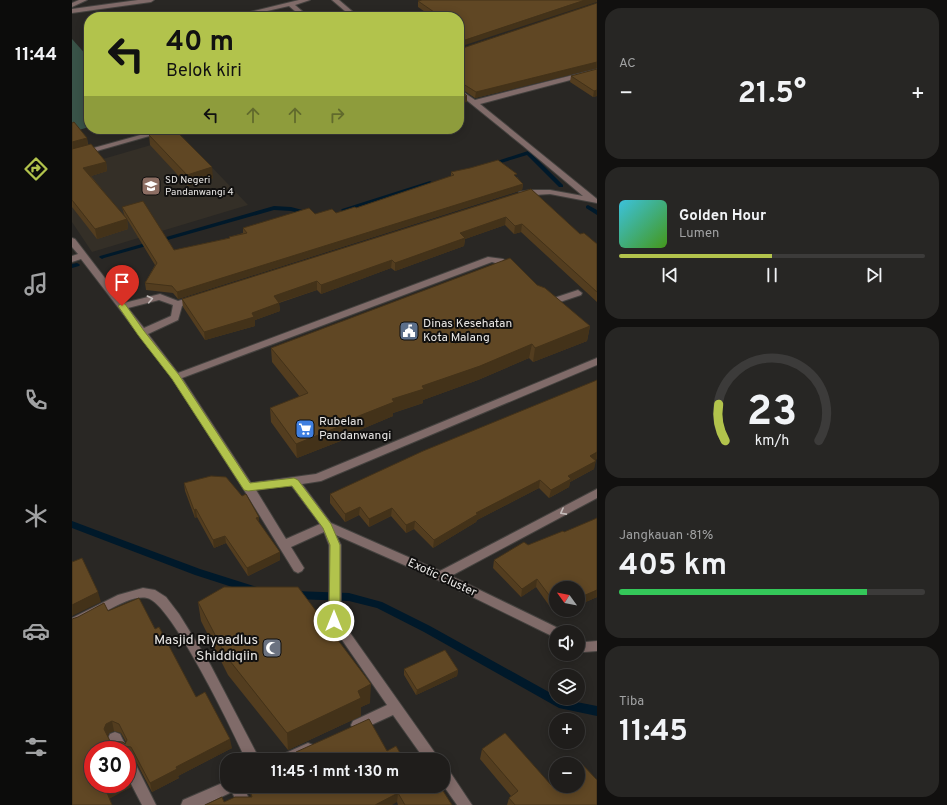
<!DOCTYPE html>
<html lang="id">
<head>
<meta charset="utf-8">
<style>
  :root { --surface:#1f1d1b; --page:#272624; --text:#f1f3f6; --muted:#a1a2a3; --line:#3c3b3a; --accent:#b2c34c }
  body { margin:0; font-family:Overpass,sans-serif; background:var(--page); color:var(--text); height:100vh; display:flex; flex-direction:column; font-size:15px; white-space:nowrap }
  * { box-sizing:border-box; margin:0 }
  p { font-size:13px; color:var(--muted) }
  .icon { flex:none; width:22px; height:22px; fill:none; stroke:currentColor; stroke-width:2; stroke-linecap:round; stroke-linejoin:round }
  .map { position:relative; flex:1; overflow:hidden }
  .panel { display:flex; flex-direction:column; gap:8px; padding:8px; background:#11100f; width:350px }
  .panel>* { flex:none }
  .top-card { position:absolute; left:12px; top:12px; width:380px; height:122px; border-radius:16px; box-shadow:0 2px 10px #0003,0 0 0 1px var(--line); background:#b2c34c; color:#111; overflow:hidden }
  .needle { width:26px; rotate:303deg }
  .fabs { position:absolute; left:477px; top:581px; display:grid; gap:8px }
  .fabs a { display:grid; place-items:center; width:36px; height:36px; border-radius:50%; background:var(--surface); box-shadow:0 2px 10px #0003,0 0 0 1px var(--line); font-size:20px }
  .speed { position:absolute; left:12px; top:741px; display:flex; gap:8px; font-size:20px; font-weight:700; text-align:center }
  .speed>* { display:grid; place-content:center; width:52px; height:52px; border-radius:50%; background:var(--surface); box-shadow:0 2px 10px #0003,0 0 0 1px var(--line); line-height:1 }
  .speed .limit { border:6px solid #d22; background:#fff; color:#111 }
  .pin { position:absolute; display:grid; place-items:center; width:34px; height:34px; color:#fff; margin:-41px -17px; border-radius:50% 50% 50% 0; rotate:-45deg; box-shadow:0 0 4px #0007 }
  .pin .icon { rotate:45deg }
  .me { position:absolute; width:44px; margin:-22px; rotate:0deg; stroke-linejoin:round; filter:drop-shadow(0 0 3px #0008) }
  .turn { display:flex; align-items:center; gap:14px; height:84px; padding:0 16px; font-size:18px }
  .turn .icon { width:52px; height:52px; stroke-width:2.5 }
  .turn b { display:block; font-size:28px; line-height:34px }
  .lanes { display:flex; align-items:center; height:38px; padding:0 16px; background:#0003; justify-content:center; gap:20px; direction:ltr }
  .lanes .off { opacity:.35 }
  .big { font-size:30px; font-weight:700; line-height:1.1 }
  .panel .card { flex:1; display:flex; flex-direction:column; justify-content:center; gap:6px; min-width:0; padding:0 14px; border-radius:16px; background:var(--page) }
  .panel .dial { align-items:center; gap:0 }
  .dial svg { height:104px; overflow:visible; fill:none; stroke:var(--line); stroke-width:7; stroke-linecap:round; text-anchor:middle }
  .dial text { fill:var(--text); stroke:none }
  .song { display:flex; align-items:center; gap:12px }
  .cover { width:48px; height:48px; border-radius:6px; background:linear-gradient(135deg,hsl(190 70% 55%),hsl(100 70% 35%)) }
  .played { height:4px; border-radius:2px; background:linear-gradient(90deg,var(--accent) 50%,var(--line) 50%) }
  .keys { display:flex; justify-content:space-around; direction:ltr }
  .heat { display:flex; justify-content:space-between; align-items:center; font-size:22px; direction:ltr }
  .charge { height:6px; border-radius:3px; background:linear-gradient(90deg,#34c759 81%,var(--line) 0) }
  .trip { position:absolute; left:148px; top:753px; width:230px; height:40px; border-radius:16px; background:var(--surface); box-shadow:0 2px 10px #0003,0 0 0 1px var(--line); font-weight:700; line-height:40px; text-align:center }
  main { display:flex; flex:1; min-height:0 }
  .tab-bar { display:flex; flex-direction:column; width:72px; justify-content:space-around; align-items:center; background:#0c0c0b; color:var(--muted) }
  .tab-bar .icon { width:28px; height:28px }
  .tab-bar .selected { color:var(--accent) }
  .tab-bar b { font-size:18px; color:var(--text) }
  .map>svg:first-child { display:block }
  .built { fill:#342f27 }
  .green { fill:#395348 }
  .lines { fill:none; stroke-linecap:round; stroke-linejoin:round }
  .stream { fill:#00192a; fill-rule:evenodd }
  .minor-casing { stroke:#44423f; stroke-width:2 }
  .minor { fill:#806b69; fill-rule:evenodd }
  .wall { fill:#533d1f; fill-rule:evenodd }
  .shaded-wall { fill:#433219 }
  .building { fill:#604724; stroke:#433219; fill-rule:evenodd }
  .oneway { stroke:#c4bcba }
  .route { fill:#b2c34c; stroke:#747f31 }
  .labels { text-anchor:middle; dominant-baseline:central; stroke-width:4; stroke-linejoin:round; paint-order:stroke }
  .far-poi-label { font-size:10px; fill:#e9e7e5; stroke:#11100f; text-anchor:start }
  .poi-label { font-size:12px; fill:#e9e7e5; stroke:#11100f; text-anchor:start }
  .street-label { font-size:12px; fill:#e9e7e5; stroke:#11100f }
  .near-poi-label { font-size:14px; fill:#e9e7e5; stroke:#11100f; text-anchor:end }
</style>
</head>
<body>
<main>
<nav class="tab-bar">
<b>11:44</b>
<svg class="icon selected" aria-label="directions" viewBox="0 0 24 24"><path d="M12 3l9 9-9 9-9-9zM9 14v-3h6M13 9l2 2-2 2"/></svg>
<svg class="icon" aria-label="music" viewBox="0 0 24 24"><path d="M9 18V5l10-2v13"/><circle cx="6" cy="18" r="3"/><circle cx="16" cy="16" r="3"/></svg>
<svg class="icon" aria-label="phone" viewBox="0 0 24 24"><path d="M5 4h4l2 5-3 2q2 4 5 5l2-3 5 2v4C11 20 4 13 5 4z"/></svg>
<svg class="icon" aria-label="climate" viewBox="0 0 24 24"><path d="M12 3v18M4 7l16 10M4 17L20 7"/></svg>
<svg class="icon" aria-label="car" viewBox="0 0 24 24"><path d="M5 17H2v-5l4-1 3-4h7l3 4 3 1v5h-3M9 17h6M6 11h13"/><circle cx="7" cy="17" r="2"/><circle cx="17" cy="17" r="2"/></svg>
<svg class="icon" aria-label="filters" viewBox="0 0 24 24"><path d="M4 7h16M4 17h16"/><circle cx="9" cy="7" r="2"/><circle cx="15" cy="17" r="2"/></svg>
</nav>
<div class="map">
<svg width="525" height="805" viewBox="0 0 525 805">
  <rect width="100%" height="100%" fill="#292724"/>
  <path class="built" d="M110 136 176 205 20 252 0 222V168Z"/>
  <path class="green" d="M0 39 17 58V127L0 132Z"/>
  <g class="lines">
    <path class="stream" d="M456 151 458 152 491 185V187H487L455 155 419 166 416 164Z
      M358 181 361 183 360 184 274 211 272 212 269 210 270 209Z
      M516 205 525 210V215L514 208V206Z
      M202 206 219 207 238 212 239 213 236 215 219 211 202 210 32 258 30 259 27 257 28 256Z
      M5 263 7 264 8 265 7 266 0 268V264Z
      M0 521 128 569 185 587 187 590 185 593 182 594 123 575 0 528Z
      M223 591 277 593 310 602 358 626 484 696V698L525 706V716L487 708 352 632 305 608 277 601 223 599 220 598 218 595 220 592Z"/>
    <g class="minor-casing">
      <path id="minor" d="M7 0H15L0 7V3Z
        M66 0H82L79 2 0 13V9Z
        M227 0H238L223 5 237 17H230L217 6 169 17H158Z
        M260 0H267L287 17H280Z
        M525 69V73L408 104 525 199V203L478 194 447 196V192L459 190H478L511 196 450 145 387 94V89L403 100Z
        M90 129H102L0 158V154Z
        M0 238 3 239 52 303 88 294 106 301 122 296 125 297 126 299 125 301 110 306 106 320 76 334 106 373 416 257 431 259 442 267 443 269 442 271 439 272 427 264 420 262 110 378 179 483 244 474 525 358V365L249 481 230 484 259 523 368 571 525 489V498L379 576 488 629 490 632H484V638L364 579 264 535 269 545V620L368 760H353L321 715 286 731 281 729 279 725 281 721 315 705 257 621V545L252 532 219 547 232 568 230 571 226 573 222 571 172 490 101 379 9 259 0 262V256L6 254 0 247ZM87 300 101 305 99 316 72 328 56 308ZM219 485 248 524 214 539 184 490Z
        M506 290 510 293 509 295 482 304 470 301 469 299 473 296 482 298Z
        M71 588 83 590 94 597 107 614 138 664 188 760H174C162 734 99 602 75 598 55 594 20 622 0 629V618L46 595Z
        M506 639 513 642 525 641V651L512 652 506 650Z
        M43 732 48 734 56 750 55 752V750H42L36 738 38 734Z
        M236 743 241 745 243 749 241 753 226 760H205L207 756Z
        M55 756 60 757 84 805H70L55 776Z
        M371 768 376 769 400 805H385L371 785Z
        M155 781V786H171L180 805H166L160 792 132 805H109L111 800Z"/>
    </g>
    <use href="#minor" class="minor"/>
  </g>
  <path class="wall" d="M350 0H525V2L356 14 346 7V1Z
    M525 3V68L403 98 388 88H387V48L388 49Z
    M525 69V96L521 97 498 82 499 76Z
    M0 123 15 138 16 145 34 162 35 171 19 176 54 219 52 214 50 207 102 250 157 238V237L171 233V228L243 214 264 213 284 208 379 176V172L445 177 451 184 450 190 106 299 101 293 74 290 73 283 83 265 55 219 56 229 25 239 0 207Z
    M77 135 141 178 116 186 78 145Z
    M459 189 508 234 525 244V302L449 232 442 234 433 225 393 239 392 246 323 271 319 268 249 294 245 290 207 303 208 311 183 320V326L133 340 111 307 110 299Z
    M465 285 518 326 515 341 461 362 457 358 406 380 351 400V403L321 413V416L271 437V440L225 458 199 422 198 408 228 397 200 362 199 348Z
    M525 459 523 460 522 469 498 482 497 487 477 498 467 488 405 520 404 522 361 548 342 529 334 533 319 516 297 527 287 515 273 522 258 503V494Z
    M112 483 187 523 208 560 176 576 154 543 142 548 125 517 123 518 113 491Z
    M456 545 525 597 509 604 506 601 484 588V610L481 611 464 587 449 597 421 568 422 560Z
    M126 602 298 703 289 707V716L216 750 156 675 129 621Z
    M36 611 83 629 124 697 160 748 106 776 107 778 80 792 61 756 55 755V750H21L56 778 59 787 37 798 0 805ZM42 731 49 733 54 742 53 744 38 741 35 737 37 733Z
    M332 669 386 670 385 676 344 695 332 675Z
    M410 749 479 785 525 805H435L437 798 439 796 408 759Z
    M315 751 332 760H224V752Z
    M350 789 380 805H326L325 802H152L179 797 178 790Z"/>
  <path class="shaded-wall" d="M513 0H525V2L387 47V42Z
    M525 62V68L403 98 404 92Z
    M387 82H388V88H387Z
    M525 90V96L521 97 522 91Z
    M395 96V102L387 104V98Z
    M15 138 16 148 0 152V142Z
    M34 162 35 171 13 178 11 168Z
    M140 167 141 178 116 186 115 175Z
    M451 184 450 190 106 299 105 292Z
    M434 217 433 225 393 239 392 246 323 271V263L388 233Z
    M55 219 56 229 25 239 23 229Z
    M450 224 449 232 442 234 443 226Z
    M320 260 319 268 249 294V285Z
    M245 281V290L202 304V296Z
    M207 303 208 311 183 320V326L133 340 132 332 180 313Z
    M518 326 515 341 461 362 463 348Z
    M460 344 457 358 406 380 351 400V403L321 413V416L271 437V440L225 458 224 444 350 386Z
    M525 452V459L516 464 518 456Z
    M524 461 522 469 498 482 497 487 477 498 479 490 496 476Z
    M468 480 467 488 405 520 404 522 361 548 362 540 404 513Z
    M288 507 287 515 273 522V514Z
    M320 508 319 516 297 527V519Z
    M124 509 125 517 123 518 122 510Z
    M187 517V525L184 518Z
    M343 521 342 529 334 533V525Z
    M153 536 154 543 142 548 141 540Z
    M208 552V560L176 576 175 568Z
    M465 579 464 587 449 597 450 589Z
    M525 590V597L509 604 511 596Z
    M26 592 29 602 0 616V605Z
    M508 593 506 601V594Z
    M483 603H484V610L481 611Z
    M386 670 385 676 344 695 345 690Z
    M299 684 298 703 289 707V716L216 750 215 733 286 691Z
    M40 721 42 731 37 733 35 739 32 729 34 724Z
    M158 739 160 748 106 776 107 778 80 792 78 783 104 767Z
    M56 778 59 787 37 799 34 790 45 784H55V779Z
    M326 793 325 802 320 805H303Z"/>
  <path class="building" d="M350 0H513L387 42V17H343L362 12 346 1Z
    M525 3V62L404 92 388 82H387V48L388 49Z
    M525 69V90L522 91 499 76Z
    M387 89 395 96 387 98Z
    M2 122 15 138 0 142V123Z
    M97 129H102L140 167 115 175 77 135Z
    M19 144 34 162 11 168 55 219 23 229 0 200V149Z
    M426 160 445 174 442 175 451 184 105 292 100 286 73 283 85 263 50 207 71 201 102 250 158 238 157 237 175 233 171 228 237 208 243 214 260 209 264 213 283 207 284 208 382 175 379 172 398 168Z
    M459 189 508 234 512 233 525 244V292L450 224 443 226 434 217 388 233 393 238 323 263 320 260 249 285 245 281 202 296 207 303 180 313 182 317 132 332 110 299Z
    M438 258 465 285 473 288 518 326 463 348 460 344 408 366 350 386 352 389 320 399 322 402 269 423 271 425 224 444 198 408 236 393 199 348Z
    M525 380V452L518 456 524 461 496 476 499 479 479 490 468 480 404 513 406 514 362 540 343 521 334 525 320 508 297 519 288 507 273 514 258 494 351 451Z
    M139 476 154 477 170 496 174 494 187 517 184 518 208 552 175 568 153 536 141 540 124 509 122 510 112 483Z
    M525 518V590L511 596 508 593 506 594V588H484V603H483L465 579 450 589 422 560 452 542 456 545 491 531 492 532Z
    M10 558 26 592 0 605V562Z
    M152 587H226L299 684 286 691 289 698 215 733 154 656 126 602Z
    M67 598 83 629 87 627 124 697 133 692 158 739 104 767 105 769 78 783 59 747 51 746V750H21V784H45L34 790 40 805H0V619L6 617 32 603 36 611ZM40 721 47 724 55 740 53 744 51 742 38 741 32 729 34 724Z
    M373 650 386 670 345 690 332 669Z
    M297 719 315 751 324 746 332 760H230L224 752Z
    M433 733 479 785 484 782V786H506V765L509 763 525 780V805H443L437 798 446 791 410 749Z
    M185 786H348L350 789 357 786H368L380 805H333L326 793 303 805H133L150 797 152 802 163 797H180L178 790Z"/>
  <defs><path id="oneway-chevron" d="M-2-3.5L2.5 0L-2 3.5" fill="none" stroke-width="1.6" stroke-linecap="round" stroke-linejoin="round"/></defs>
  <g class="oneway">
    <use href="#oneway-chevron" transform="translate(78 299) rotate(-12)"/>
    <use href="#oneway-chevron" transform="translate(491 512) rotate(152)"/>
  </g>
  <path class="route" d="M50 303 53 304 72 331 107 375 178 483 222 478 226 480 259 524 268 545V621L266 625 262 626 259 625 257 621 258 545 251 528 220 486 176 491 172 490 100 379 66 335 46 306Z"/>
  <defs>
    <g id="school-square" transform="scale(1)"><rect x="-9" y="-9" width="18" height="18" rx="4" fill="#8d6e63" stroke="#11100f"/><path d="M0-5L7-2L0 1L-7-2ZM-4 1L0 2.5L4 1V4Q0 6-4 4Z" fill="#fff"/></g>
    <g id="civic-square" transform="scale(1)"><rect x="-9" y="-9" width="18" height="18" rx="4" fill="#5c6f8a" stroke="#11100f"/><path d="M-.6-6.5H3V-4.5H.6V-3L4-1V1h2V6H-6V1h2V-1L-.6-3ZM-1.2 2.5V6h2.4V2.5Z" fill="#fff"/></g>
    <g id="supermarket-square" transform="scale(1)"><rect x="-9" y="-9" width="18" height="18" rx="4" fill="#3f7fe0" stroke="#11100f"/><path d="M-6-5.5h2.5l.6 2H6L4.5 2H-2.5L-4.4-4H-6ZM-1.5 3.2a1.3 1.3 0 1 0 .1 0ZM3 3.2a1.3 1.3 0 1 0 .1 0Z" fill="#fff"/></g>
    <g id="mosque-square" transform="scale(1)"><rect x="-9" y="-9" width="18" height="18" rx="4" fill="#6b7280" stroke="#11100f"/><path d="M3.5-4.9A6 6 0 1 0 3.5 4.9A5 5 0 1 1 3.5-4.9Z" fill="#fff"/></g>
  </defs>
  <g fill-rule="evenodd">
    <use href="#school-square" x="79" y="186"/>
    <use href="#civic-square" x="337" y="331"/>
    <use href="#supermarket-square" x="233" y="429"/>
    <use href="#mosque-square" x="200" y="648"/>
  </g>
  <g class="labels">
    <g class="far-poi-label">
      <text x="93" y="180">SD Negeri<tspan x="93" dy="12">Pandanwangi 4</tspan></text>
    </g>
    <g class="poi-label">
      <text x="351" y="324">Dinas Kesehatan<tspan x="351" dy="14">Kota Malang</tspan></text>
      <text x="247" y="422">Rubelan<tspan x="247" dy="14">Pandanwangi</tspan></text>
    </g>
    <g class="street-label">
      <text transform="translate(370 578) rotate(25)">Exotic Cluster</text>
    </g>
    <g class="near-poi-label">
      <text x="186" y="640">Masjid Riyaadlus<tspan x="186" dy="16">Shiddiqiin</tspan></text>
    </g>
  </g>
</svg>
<div class="fabs">
<a><svg class="needle" viewBox="-14 -14 28 28"><path d="M0-13l5 13h-10z" fill="#e53935"/><path d="M0 13l5-13h-10z" fill="#a1a2a3"/></svg></a>
<a><svg class="icon" aria-label="sound" viewBox="0 0 24 24"><path d="M4 9h4l5-4v14l-5-4H4zM17 9q2 3 0 6"/></svg></a>
<a><svg class="icon" aria-label="layers" viewBox="0 0 24 24"><path d="M12 4l9 5-9 5-9-5zM3 14l9 5 9-5"/></svg></a>
<a>+</a>
<a>−</a>
</div>
<div class="speed"><div class="limit">30</div></div>
<div class="pin" style="left:50px;top:306px;background:#d93025"><svg class="icon" aria-label="arrive" viewBox="0 0 24 24"><path d="M6 21V4h12l-3 4 3 4H6"/></svg></div>
<svg class="me" style="left:262px;top:621px" viewBox="-20 -20 40 40"><circle r="17" fill="#b2c34c" stroke="#fff" stroke-width="3"/><path d="M0-11L8 9 0 5-8 9z" fill="#fff"/></svg>
<div class="trip">11:45 · 1 mnt · 130 m</div>
<div class="top-card">
<div class="turn"><svg class="icon" aria-label="left" viewBox="0 0 24 24"><path d="M17 20v-9H6M10 6l-5 5 5 5"/></svg><div><b>40 m</b>Belok kiri</div></div>
<div class="lanes"><svg class="icon" aria-label="left" viewBox="0 0 24 24"><path d="M17 20v-9H6M10 6l-5 5 5 5"/></svg><svg class="icon off" aria-label="ahead" viewBox="0 0 24 24"><path d="M12 20V5M6 11l6-6 6 6"/></svg><svg class="icon off" aria-label="ahead" viewBox="0 0 24 24"><path d="M12 20V5M6 11l6-6 6 6"/></svg><svg class="icon off" aria-label="right" viewBox="0 0 24 24"><path d="M7 20v-9h11M14 6l5 5-5 5"/></svg></div>
</div>
</div>
<section class="panel">
<div class="card"><p>AC</p>
<div class="heat"><a>−</a><b class="big">21.5°</b><a>+</a></div>
</div>
<div class="card">
<div class="song"><i class="cover"></i><div><b>Golden Hour</b><p>Lumen</p></div></div>
<div class="played"></div>
<div class="keys"><svg class="icon" aria-label="previous" viewBox="0 0 24 24"><path d="M18 5L8 12l10 7zM5 5v14"/></svg><svg class="icon" aria-label="pause" viewBox="0 0 24 24"><path d="M8 5v14M16 5v14"/></svg><svg class="icon" aria-label="next" viewBox="0 0 24 24"><path d="M6 5l10 7-10 7zM19 5v14"/></svg></div>
</div>
<div class="card dial"><svg viewBox="0 0 100 80">
<path d="M14 69A42 42 0 1 1 86 69"/>
<path d="M14 69A42 42 0 0 1 9 41" stroke="#b2c34c"/>
<text x="50" y="56" font-size="32" font-weight="700">23</text>
<text x="50" y="72" font-size="11">km/h</text>
</svg></div>
<div class="card"><p>Jangkauan · 81%</p><b class="big">405 km</b><div class="charge"></div></div>
<div class="card"><p>Tiba</p><b class="big">11:45</b></div>
</section>
</main>
</body>
</html>
